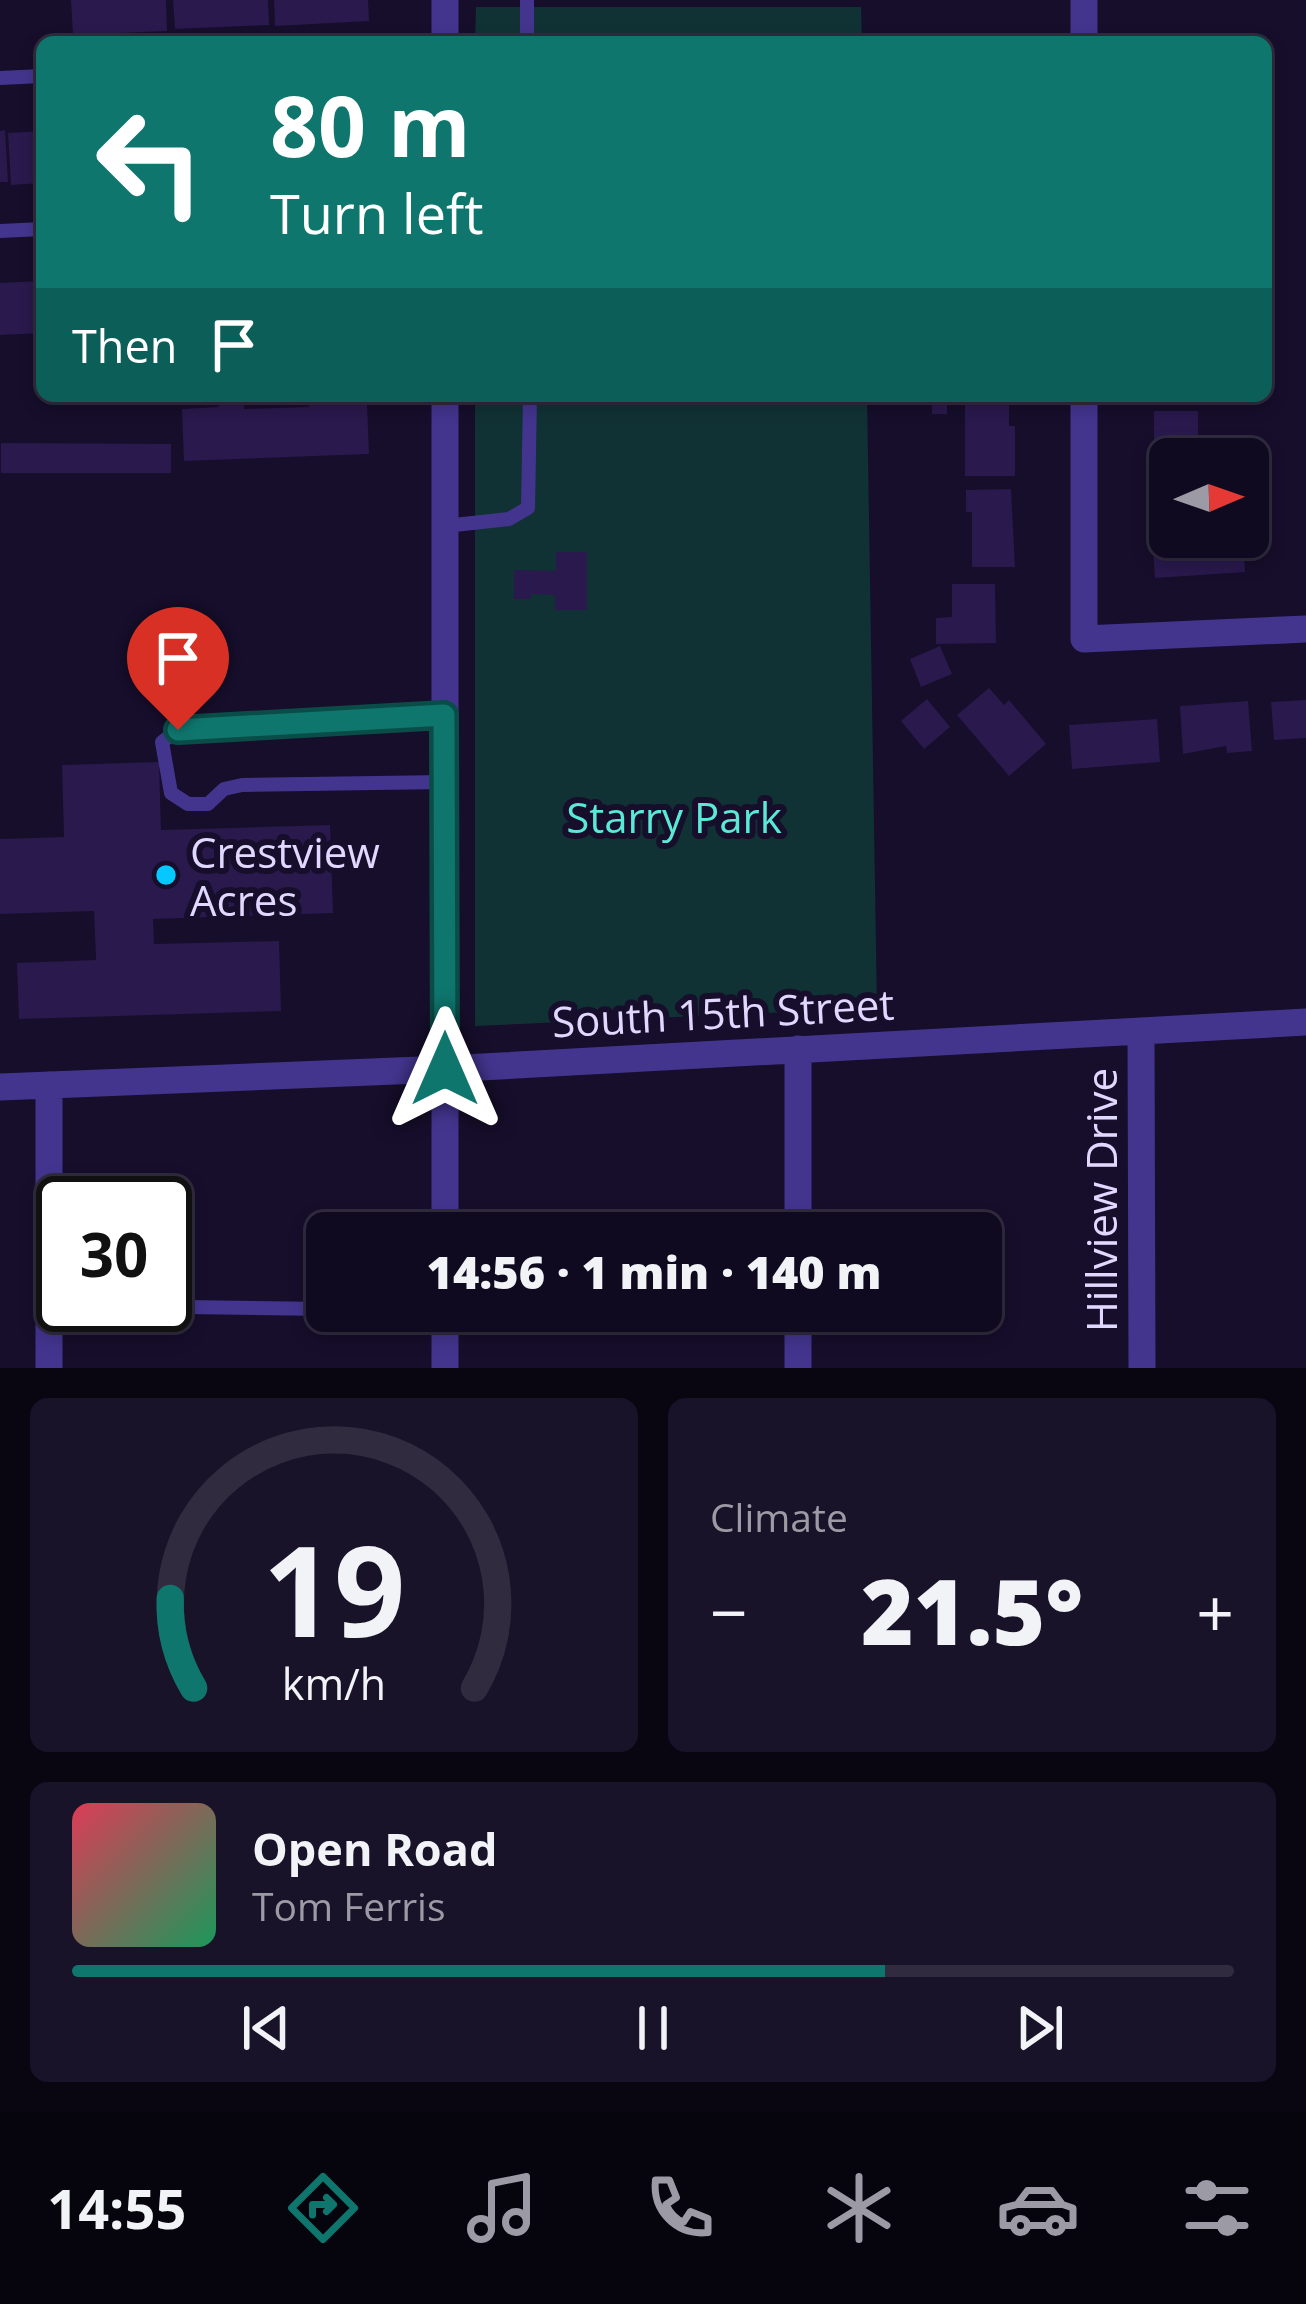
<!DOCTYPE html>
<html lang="en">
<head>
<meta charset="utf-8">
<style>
  :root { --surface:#100a20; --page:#191329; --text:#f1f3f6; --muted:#9c9aa5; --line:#302b3e; --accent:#0f766e }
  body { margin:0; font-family:"Open Sans",sans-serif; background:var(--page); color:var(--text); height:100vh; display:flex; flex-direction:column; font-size:45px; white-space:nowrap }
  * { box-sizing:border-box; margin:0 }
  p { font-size:39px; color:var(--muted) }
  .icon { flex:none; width:66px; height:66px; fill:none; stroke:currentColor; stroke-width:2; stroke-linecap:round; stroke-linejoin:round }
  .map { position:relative; height:1368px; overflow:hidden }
  .side { display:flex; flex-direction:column; gap:30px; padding:30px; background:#090612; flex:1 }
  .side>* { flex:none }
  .banner { position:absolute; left:36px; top:36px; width:1236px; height:366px; border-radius:18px; box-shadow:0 6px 18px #0003,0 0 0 3px var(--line); background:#0f766e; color:#fff; overflow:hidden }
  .needle { width:78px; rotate:88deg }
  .buttons { position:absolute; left:1149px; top:438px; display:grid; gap:24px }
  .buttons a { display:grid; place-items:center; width:120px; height:120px; border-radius:18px; background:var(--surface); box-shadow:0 6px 18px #0003,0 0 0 3px var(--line); font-size:60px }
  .speed { position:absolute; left:36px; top:1176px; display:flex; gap:24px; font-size:60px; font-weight:700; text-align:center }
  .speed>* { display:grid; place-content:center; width:156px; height:156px; border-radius:50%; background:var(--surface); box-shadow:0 6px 18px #0003,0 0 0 3px var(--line); line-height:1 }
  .speed .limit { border:6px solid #111; border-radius:18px; background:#fff; color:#111 }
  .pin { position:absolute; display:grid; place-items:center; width:102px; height:102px; color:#fff; margin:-123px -51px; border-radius:50% 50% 50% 0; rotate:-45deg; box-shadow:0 0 12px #0007 }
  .pin .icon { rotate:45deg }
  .me { position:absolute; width:132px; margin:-66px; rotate:0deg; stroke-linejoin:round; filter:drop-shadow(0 0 9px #0008) }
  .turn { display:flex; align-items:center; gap:42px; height:252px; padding:0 36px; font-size:54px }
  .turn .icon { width:156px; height:156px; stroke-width:2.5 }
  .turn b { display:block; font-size:84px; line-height:102px }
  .then { display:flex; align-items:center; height:114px; padding:0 36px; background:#0003; gap:24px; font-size:45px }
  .big { font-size:90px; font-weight:800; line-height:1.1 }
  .side .widget { flex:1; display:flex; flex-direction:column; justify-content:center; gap:18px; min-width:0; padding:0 42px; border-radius:18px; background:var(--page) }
  .side .dial { align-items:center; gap:0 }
  .dial svg { height:312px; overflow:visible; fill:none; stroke:var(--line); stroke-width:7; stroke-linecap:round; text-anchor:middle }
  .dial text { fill:var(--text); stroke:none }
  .song { display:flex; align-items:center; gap:36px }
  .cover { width:144px; height:144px; border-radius:18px; background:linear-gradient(135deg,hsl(350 70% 55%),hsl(150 70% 35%)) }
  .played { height:12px; border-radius:6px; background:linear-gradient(90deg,var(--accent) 70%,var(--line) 70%) }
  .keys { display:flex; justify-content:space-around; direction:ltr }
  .heat { display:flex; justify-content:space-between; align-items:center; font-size:66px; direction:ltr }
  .side .tiles { flex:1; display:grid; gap:30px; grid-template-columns:1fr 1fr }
  .widget:last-child { grid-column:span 2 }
  .trip { position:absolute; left:306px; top:1212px; width:696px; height:120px; border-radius:18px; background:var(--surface); box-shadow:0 6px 18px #0003,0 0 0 3px var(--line); font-weight:800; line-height:120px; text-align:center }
  .tabs { display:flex; height:192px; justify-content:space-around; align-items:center; background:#06040d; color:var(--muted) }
  .tabs .icon { width:84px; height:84px }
  .tabs .selected { color:var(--accent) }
  .tabs b { font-size:54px; color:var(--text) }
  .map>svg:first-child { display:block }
  .green { fill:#113235 }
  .building { fill:#29194d }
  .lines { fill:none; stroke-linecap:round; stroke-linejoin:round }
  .service { stroke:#43358e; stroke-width:14 }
  .minor { stroke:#43358e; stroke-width:27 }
  .route-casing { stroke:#0a4d48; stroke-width:30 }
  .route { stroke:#0f766e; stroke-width:21 }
  .poi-dot { fill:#04c8ff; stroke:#160e2b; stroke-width:4.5 }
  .labels { text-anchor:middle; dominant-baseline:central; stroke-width:12; stroke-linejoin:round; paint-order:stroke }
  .park-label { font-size:42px; fill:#59ead7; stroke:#160e2b }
  .poi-label { font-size:42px; fill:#e1d8ff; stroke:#160e2b; text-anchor:start }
  .street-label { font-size:42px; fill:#e1d8ff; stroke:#160e2b }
</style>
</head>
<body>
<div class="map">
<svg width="1306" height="1368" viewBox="0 0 1306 1368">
  <rect width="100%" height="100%" fill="#160e2b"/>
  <path class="green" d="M476 7H861L862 42H475Z
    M475 396H867L877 1008 475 1026Z"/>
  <path class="building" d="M71 0H166L167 31 73 35Z
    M173 0H268L269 25 175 29Z
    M274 0H368L369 21 275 26Z
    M902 34 939 35V42H902Z
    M1014 34V42H974V35Z
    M1194 35V42H1154V36Z
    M5 130 8 182H0V131Z
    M42 131V183L11 185 8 133Z
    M42 281V333L0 335V283Z
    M218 396H244V409L309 407 308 396H336V405L367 404 369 454 184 461 182 409 219 407Z
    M932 396H947V414H932Z
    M965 398H1009V426H1015V476H965Z
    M1154 411H1198V459H1170V489H1154Z
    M1 443 171 444V473H1Z
    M1011 489 1015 567H972V512H966V490Z
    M1170 534V537H1243L1245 572 1155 578 1152 535Z
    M556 552H587V610H555V595L531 594V599H514V570L556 571Z
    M952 584H995L996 643 936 644V618L952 617Z
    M940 646 952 674 921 687 910 659Z
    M989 688 1004 705 1009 700 1046 744 1009 776 957 715Z
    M927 699 950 727 924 749 901 721Z
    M1306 700V738L1274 740 1271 702Z
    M1248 701 1252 751 1227 753 1226 746 1183 754 1180 706Z
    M1157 719 1160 762 1072 769 1069 725Z
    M159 762 161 830 330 825 333 913 153 919 154 944 279 941 281 1011 19 1019 17 963 96 960 94 911 0 914V839L64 837 62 765Z"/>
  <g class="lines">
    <path class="service" d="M527 0V42
      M0 78 42 76
      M0 231 42 229
      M445 526 509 519 528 508 530 396
      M444 715 178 730 162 742 171 793 188 804H208L224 789 242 785 445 782
      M49 1305 327 1309"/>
    <path class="minor" d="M445 0V42
      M1084 42V0
      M445 396V1233
      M1084 396V639L1306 629
      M1141 1031 1142 1368
      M798 1049V1233
      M0 1087 445 1069 1306 1022
      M445 1311V1368
      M798 1311V1368
      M49 1368V1085"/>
  </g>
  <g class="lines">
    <g class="route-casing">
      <path id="route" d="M178 730 444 715 445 1069"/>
    </g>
    <use href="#route" class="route"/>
  </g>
  <circle class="poi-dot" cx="166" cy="875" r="12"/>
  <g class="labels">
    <g class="park-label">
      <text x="674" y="816">Starry Park</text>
    </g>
    <g class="poi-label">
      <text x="190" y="851">Crestview<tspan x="190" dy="48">Acres</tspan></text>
    </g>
    <g class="street-label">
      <text transform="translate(723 1012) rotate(-3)">South 15th Street</text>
      <text transform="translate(1100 1200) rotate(-90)">Hillview Drive</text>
    </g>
  </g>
</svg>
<div class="buttons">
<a><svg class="needle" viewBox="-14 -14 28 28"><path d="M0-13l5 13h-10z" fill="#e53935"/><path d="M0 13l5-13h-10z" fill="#9c9aa5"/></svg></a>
</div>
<div class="speed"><div class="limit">30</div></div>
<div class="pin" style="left:178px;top:730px;background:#d93025"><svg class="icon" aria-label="arrive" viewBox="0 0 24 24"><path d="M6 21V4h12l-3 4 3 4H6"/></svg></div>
<svg class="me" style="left:445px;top:1069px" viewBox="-20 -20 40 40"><path d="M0-17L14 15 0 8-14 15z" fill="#0f766e" stroke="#fff" stroke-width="4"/></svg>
<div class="trip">14:56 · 1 min · 140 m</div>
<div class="banner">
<div class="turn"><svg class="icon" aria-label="left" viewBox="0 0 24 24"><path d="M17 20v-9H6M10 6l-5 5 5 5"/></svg><div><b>80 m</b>Turn left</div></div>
<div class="then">Then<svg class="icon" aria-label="arrive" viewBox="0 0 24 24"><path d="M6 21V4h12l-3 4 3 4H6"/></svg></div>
</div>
</div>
<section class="side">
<div class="tiles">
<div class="widget dial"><svg viewBox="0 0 100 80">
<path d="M14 69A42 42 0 1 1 86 69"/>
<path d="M14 69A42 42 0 0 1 8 46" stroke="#0f766e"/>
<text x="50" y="56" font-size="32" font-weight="700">19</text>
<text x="50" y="72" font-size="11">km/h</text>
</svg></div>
<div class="widget"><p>Climate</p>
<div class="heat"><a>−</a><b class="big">21.5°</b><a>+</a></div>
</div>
<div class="widget">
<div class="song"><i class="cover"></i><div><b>Open Road</b><p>Tom Ferris</p></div></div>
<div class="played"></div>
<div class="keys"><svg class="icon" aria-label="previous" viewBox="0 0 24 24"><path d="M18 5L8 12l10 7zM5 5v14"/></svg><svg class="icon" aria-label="pause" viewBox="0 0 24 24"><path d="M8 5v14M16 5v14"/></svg><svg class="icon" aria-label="next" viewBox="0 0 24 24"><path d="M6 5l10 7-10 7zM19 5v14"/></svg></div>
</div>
</div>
</section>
<nav class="tabs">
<b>14:55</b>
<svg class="icon selected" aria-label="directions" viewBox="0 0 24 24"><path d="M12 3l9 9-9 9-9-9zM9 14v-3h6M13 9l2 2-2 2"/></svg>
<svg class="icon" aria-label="music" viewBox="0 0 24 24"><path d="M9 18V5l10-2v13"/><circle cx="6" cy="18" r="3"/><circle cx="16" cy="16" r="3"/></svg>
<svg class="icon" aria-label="phone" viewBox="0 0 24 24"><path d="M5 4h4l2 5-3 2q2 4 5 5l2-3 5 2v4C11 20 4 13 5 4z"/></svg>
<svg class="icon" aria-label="climate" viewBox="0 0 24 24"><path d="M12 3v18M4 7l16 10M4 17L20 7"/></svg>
<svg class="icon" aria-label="car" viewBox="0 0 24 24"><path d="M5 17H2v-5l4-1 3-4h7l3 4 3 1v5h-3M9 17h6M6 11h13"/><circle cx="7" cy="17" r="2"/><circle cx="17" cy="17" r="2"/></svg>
<svg class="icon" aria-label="filters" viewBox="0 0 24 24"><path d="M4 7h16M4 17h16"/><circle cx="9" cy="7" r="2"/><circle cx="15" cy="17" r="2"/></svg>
</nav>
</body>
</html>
